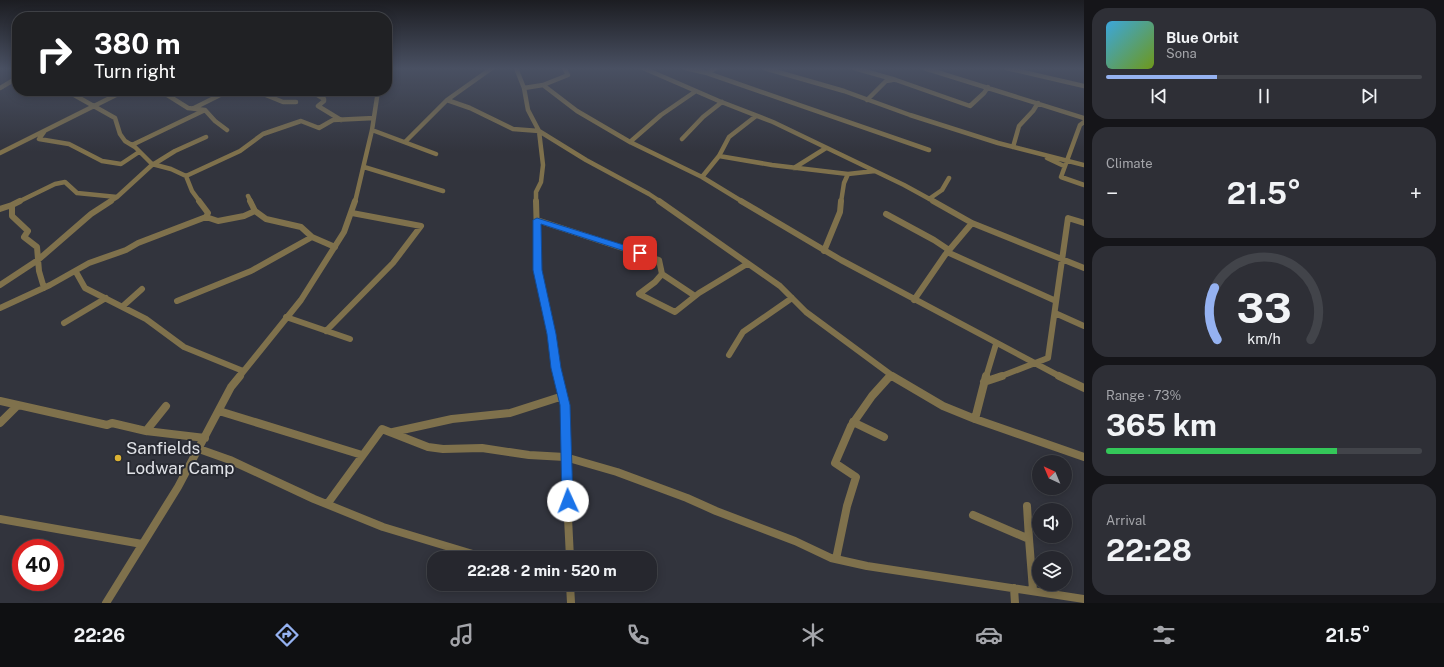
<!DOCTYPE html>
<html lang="en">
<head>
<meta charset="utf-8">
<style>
  :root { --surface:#26272e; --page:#2e2f36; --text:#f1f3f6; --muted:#a4a5aa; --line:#42444a; --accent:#95b2f1 }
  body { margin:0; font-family:"Public Sans",sans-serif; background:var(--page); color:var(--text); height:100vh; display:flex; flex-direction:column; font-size:15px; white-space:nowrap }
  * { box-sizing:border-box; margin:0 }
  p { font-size:13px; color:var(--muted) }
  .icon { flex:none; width:22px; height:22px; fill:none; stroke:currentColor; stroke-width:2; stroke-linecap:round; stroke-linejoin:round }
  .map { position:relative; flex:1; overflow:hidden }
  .drawer { display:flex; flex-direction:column; gap:8px; padding:8px; background:#151519; width:360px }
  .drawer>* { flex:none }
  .guide { position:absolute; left:12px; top:12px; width:380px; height:84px; border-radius:16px; box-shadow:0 2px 10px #0003,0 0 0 1px var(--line); background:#202124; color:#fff; overflow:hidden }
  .needle { width:26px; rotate:316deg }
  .controls { position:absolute; left:1032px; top:455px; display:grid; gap:8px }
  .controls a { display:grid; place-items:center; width:40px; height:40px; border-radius:50%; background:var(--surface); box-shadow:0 2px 10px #0003,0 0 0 1px var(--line); font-size:20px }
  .speed { position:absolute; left:12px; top:539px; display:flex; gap:8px; font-size:20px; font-weight:700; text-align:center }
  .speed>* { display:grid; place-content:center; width:52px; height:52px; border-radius:50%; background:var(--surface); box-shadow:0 2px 10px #0003,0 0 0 1px var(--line); line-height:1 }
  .speed .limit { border:6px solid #d22; background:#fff; color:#111 }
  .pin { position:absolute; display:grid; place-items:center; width:34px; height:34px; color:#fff; margin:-17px; border-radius:8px; box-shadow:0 2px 6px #0006 }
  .me { position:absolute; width:44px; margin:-22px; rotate:358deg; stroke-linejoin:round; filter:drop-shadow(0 0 3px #0008) }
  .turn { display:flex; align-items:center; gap:14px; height:84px; padding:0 16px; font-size:18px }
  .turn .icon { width:52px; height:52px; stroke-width:2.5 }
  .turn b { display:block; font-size:28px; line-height:34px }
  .big { font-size:30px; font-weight:700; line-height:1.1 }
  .drawer .card { flex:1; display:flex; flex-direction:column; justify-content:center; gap:6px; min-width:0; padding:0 14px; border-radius:16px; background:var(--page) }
  .drawer .dial { align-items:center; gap:0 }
  .dial svg { height:104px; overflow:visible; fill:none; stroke:var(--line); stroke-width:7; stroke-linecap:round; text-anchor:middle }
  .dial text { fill:var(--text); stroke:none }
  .song { display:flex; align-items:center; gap:12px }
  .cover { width:48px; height:48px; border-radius:6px; background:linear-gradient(135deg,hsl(200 70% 55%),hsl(80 70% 35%)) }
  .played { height:4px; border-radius:2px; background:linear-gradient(90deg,var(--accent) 35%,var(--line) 35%) }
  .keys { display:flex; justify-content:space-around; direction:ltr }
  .heat { display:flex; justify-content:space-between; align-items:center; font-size:22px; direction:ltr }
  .charge { height:6px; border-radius:3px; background:linear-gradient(90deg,#34c759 73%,var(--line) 0) }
  .trip { position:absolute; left:427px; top:551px; width:230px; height:40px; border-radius:16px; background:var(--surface); box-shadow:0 2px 10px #0003,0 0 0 1px var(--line); font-weight:700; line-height:40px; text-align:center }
  .tab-bar { display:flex; height:64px; justify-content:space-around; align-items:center; background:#0f1012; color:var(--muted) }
  .tab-bar .icon { width:28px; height:28px }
  .tab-bar .on { color:var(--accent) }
  .tab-bar b { font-size:18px; color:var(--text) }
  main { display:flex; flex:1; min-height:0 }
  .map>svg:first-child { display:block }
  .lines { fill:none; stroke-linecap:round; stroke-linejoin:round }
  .minor-far2 { stroke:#7f714c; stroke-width:4.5 }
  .minor-far1 { stroke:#7f714c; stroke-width:6 }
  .minor { stroke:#7f714c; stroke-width:8 }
  .route { fill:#1a73e8; stroke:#114b97 }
  .poi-dot { fill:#dcb233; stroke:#282a32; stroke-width:1.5 }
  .labels { text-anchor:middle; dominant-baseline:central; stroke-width:4; stroke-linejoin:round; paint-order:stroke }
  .near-poi-label { font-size:17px; fill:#e0e2e7; stroke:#282a32; text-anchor:start }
</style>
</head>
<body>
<main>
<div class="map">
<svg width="1084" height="603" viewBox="0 0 1084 603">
  <rect width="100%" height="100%" fill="#32343d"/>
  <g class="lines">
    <path class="minor-far2" d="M516 68 524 88 528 110 539 131 543 165 541 182 536 192V202
      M643 68 719 101 773 122 904 185 935 202
      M685 68 707 73 929 150
      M764 68 844 91 910 115 998 143 1084 165
      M854 68 896 80 970 106 984 93 988 87
      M924 68 1084 118
      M1006 68 1084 86
      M707 73 716 68
      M543 85 568 75 564 68
      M0 88 17 78
      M524 88 543 85 577 111 630 142 702 177 743 202
      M67 91 115 118 120 134 125 141 135 147 152 164 171 169 186 176 192 191 200 202
      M161 91 188 108 205 110 215 121 227 130
      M256 91 283 102H296
      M311 91 324 99V101L318 106 341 120
      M447 100 470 108 513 129 539 131 586 160 649 194 661 202
      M867 100 886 81 892 80
      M194 108 228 91
      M1084 122 1080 125 1061 177 1084 185
      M372 130 436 154
      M44 132 39 139 69 144 102 161 121 164 139 152
      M682 139 703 117 722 102
      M405 142 447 100 492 68
      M630 142 661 115 696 91
      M132 145 205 110
      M1013 147 1019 126 1033 111 1038 103
      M0 153 124 91
      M719 156 772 165 848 174
      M1047 158 1064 166
      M154 164 175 151 206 137
      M364 167 443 191
      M794 168 826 148
      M186 176 240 151 263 134 301 121 319 128 333 120 374 118
      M702 177 719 156 729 137 756 116
      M248 196 251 202
      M929 199 942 190 949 178
      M18 202 55 184 65 182 77 193 117 197 153 164
      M109 202 117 197
      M355 202 372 130 378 91
      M841 202 844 183 848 174 875 171"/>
    <path class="minor-far1" d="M20 201 12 205V216L28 231 24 237 37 247 39 271 44 288
      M536 201 538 270 558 377
      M659 201 780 286 806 312 894 377
      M741 201 841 260 1061 377
      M933 201 972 223 1084 268
      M0 209 12 205
      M255 211 266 219 301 227 312 237
      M886 214 934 240 949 250
      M206 217 218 221 244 216 255 211 250 201
      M537 220 659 260 662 274 655 282 639 294 675 312 699 293 747 264
      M824 251 840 212 841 201
      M947 252 1056 301
      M76 272 85 288 146 319 184 347 243 371
      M662 274 695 296
      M0 285 38 260 91 214 111 201
      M914 300 945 255 972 223
      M177 301 251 271 312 237 335 247
      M123 306 142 289
      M0 308 50 285 89 263 126 250 138 243 206 217 208 213 199 201
      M1055 313 1084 326
      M286 317 350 339
      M64 323 106 298
      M326 331 393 263 421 226 352 213
      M729 355 743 332 792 298
      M239 377 301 300 344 232 355 201
      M890 377 891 375
      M986 377 996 344
      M999 377 1048 358 1068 218 1084 223"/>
    <path class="minor" d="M558 376 565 405V457L570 558
      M892 376 943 406 975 419 1084 457
      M1059 376 1084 388
      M984 382 1002 376
      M0 401 107 425 112 423 146 431 205 438
      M219 411 362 455
      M975 419 986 376
      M853 422 884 437
      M0 423 17 406
      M146 431 166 406
      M393 432 452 419 510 413 563 396
      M199 449 230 460 314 499 383 527 486 558
      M328 503 382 429 428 447 443 449 482 448 529 455 565 457 617 472 687 498 716 511 795 541 831 558 867 566 1084 599
      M1027 506 1029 539
      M973 515 1029 539 1033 590
      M0 519 142 544
      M836 559 847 506 856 477 835 463 851 426 872 396 890 376
      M570 584 571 603
      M1014 588 1015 603
      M106 603 178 487 231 387 240 376"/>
  </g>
  <linearGradient id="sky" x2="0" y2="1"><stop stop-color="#1c1d22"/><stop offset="0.45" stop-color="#495062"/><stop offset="1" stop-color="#495062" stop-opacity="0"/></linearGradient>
  <rect width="1084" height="152" fill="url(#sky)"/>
  <path class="route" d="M537 218 643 251 644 253 640 256 541 224 542 270 556 334 561 368 570 405 573 501 572 505 568 507 563 505 562 501 560 405 551 368 547 334 533 270V220Z"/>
  <circle class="poi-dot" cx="118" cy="458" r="4"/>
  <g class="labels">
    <g class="near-poi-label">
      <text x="126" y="448">Sanfields<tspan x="126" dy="20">Lodwar Camp</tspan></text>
    </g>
  </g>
</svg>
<div class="controls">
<a><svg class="needle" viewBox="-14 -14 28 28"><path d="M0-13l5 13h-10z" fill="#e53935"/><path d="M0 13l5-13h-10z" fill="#a4a5aa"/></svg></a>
<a><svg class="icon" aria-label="sound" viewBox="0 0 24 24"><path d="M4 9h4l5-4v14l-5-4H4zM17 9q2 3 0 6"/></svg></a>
<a><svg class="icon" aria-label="layers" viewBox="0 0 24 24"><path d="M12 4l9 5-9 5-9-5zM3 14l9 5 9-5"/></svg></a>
</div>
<div class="speed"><div class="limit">40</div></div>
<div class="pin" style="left:640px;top:253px;background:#d93025"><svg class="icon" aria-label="arrive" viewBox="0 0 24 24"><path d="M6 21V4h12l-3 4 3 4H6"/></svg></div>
<svg class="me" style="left:568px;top:501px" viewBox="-20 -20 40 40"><circle r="19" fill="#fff"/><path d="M0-13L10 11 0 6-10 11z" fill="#1a73e8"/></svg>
<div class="trip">22:28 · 2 min · 520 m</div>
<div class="guide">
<div class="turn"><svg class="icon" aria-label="right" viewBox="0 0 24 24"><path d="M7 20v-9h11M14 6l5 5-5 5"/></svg><div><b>380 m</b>Turn right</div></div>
</div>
</div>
<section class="drawer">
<div class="card">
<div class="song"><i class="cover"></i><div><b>Blue Orbit</b><p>Sona</p></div></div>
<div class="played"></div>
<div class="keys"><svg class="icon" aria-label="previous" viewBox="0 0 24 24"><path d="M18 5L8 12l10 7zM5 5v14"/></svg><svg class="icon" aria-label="pause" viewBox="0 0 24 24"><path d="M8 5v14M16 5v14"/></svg><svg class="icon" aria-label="next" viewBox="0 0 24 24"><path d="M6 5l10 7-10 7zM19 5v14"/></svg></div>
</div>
<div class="card"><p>Climate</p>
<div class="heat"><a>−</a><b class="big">21.5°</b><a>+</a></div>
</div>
<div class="card dial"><svg viewBox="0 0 100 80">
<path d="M14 69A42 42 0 1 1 86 69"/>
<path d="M14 69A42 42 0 0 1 12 29" stroke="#95b2f1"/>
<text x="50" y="56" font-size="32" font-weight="700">33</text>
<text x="50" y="72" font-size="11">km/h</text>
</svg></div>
<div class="card"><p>Range · 73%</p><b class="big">365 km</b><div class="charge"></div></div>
<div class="card"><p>Arrival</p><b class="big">22:28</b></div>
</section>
</main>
<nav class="tab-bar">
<b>22:26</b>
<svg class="icon on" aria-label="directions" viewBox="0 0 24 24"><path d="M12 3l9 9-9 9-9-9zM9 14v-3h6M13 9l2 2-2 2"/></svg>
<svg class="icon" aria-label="music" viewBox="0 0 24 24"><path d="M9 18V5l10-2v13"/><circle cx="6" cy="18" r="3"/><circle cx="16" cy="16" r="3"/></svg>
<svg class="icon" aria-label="phone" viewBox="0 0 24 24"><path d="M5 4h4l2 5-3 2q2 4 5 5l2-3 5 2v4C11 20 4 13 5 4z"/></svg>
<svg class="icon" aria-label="climate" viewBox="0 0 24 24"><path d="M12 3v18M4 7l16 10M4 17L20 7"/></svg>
<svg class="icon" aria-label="car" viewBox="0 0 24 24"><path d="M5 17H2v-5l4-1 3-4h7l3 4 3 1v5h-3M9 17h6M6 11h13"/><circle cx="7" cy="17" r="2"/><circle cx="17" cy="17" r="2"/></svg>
<svg class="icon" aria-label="filters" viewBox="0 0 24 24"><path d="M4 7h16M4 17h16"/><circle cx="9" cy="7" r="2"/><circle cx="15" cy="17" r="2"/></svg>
<b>21.5°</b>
</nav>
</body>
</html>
